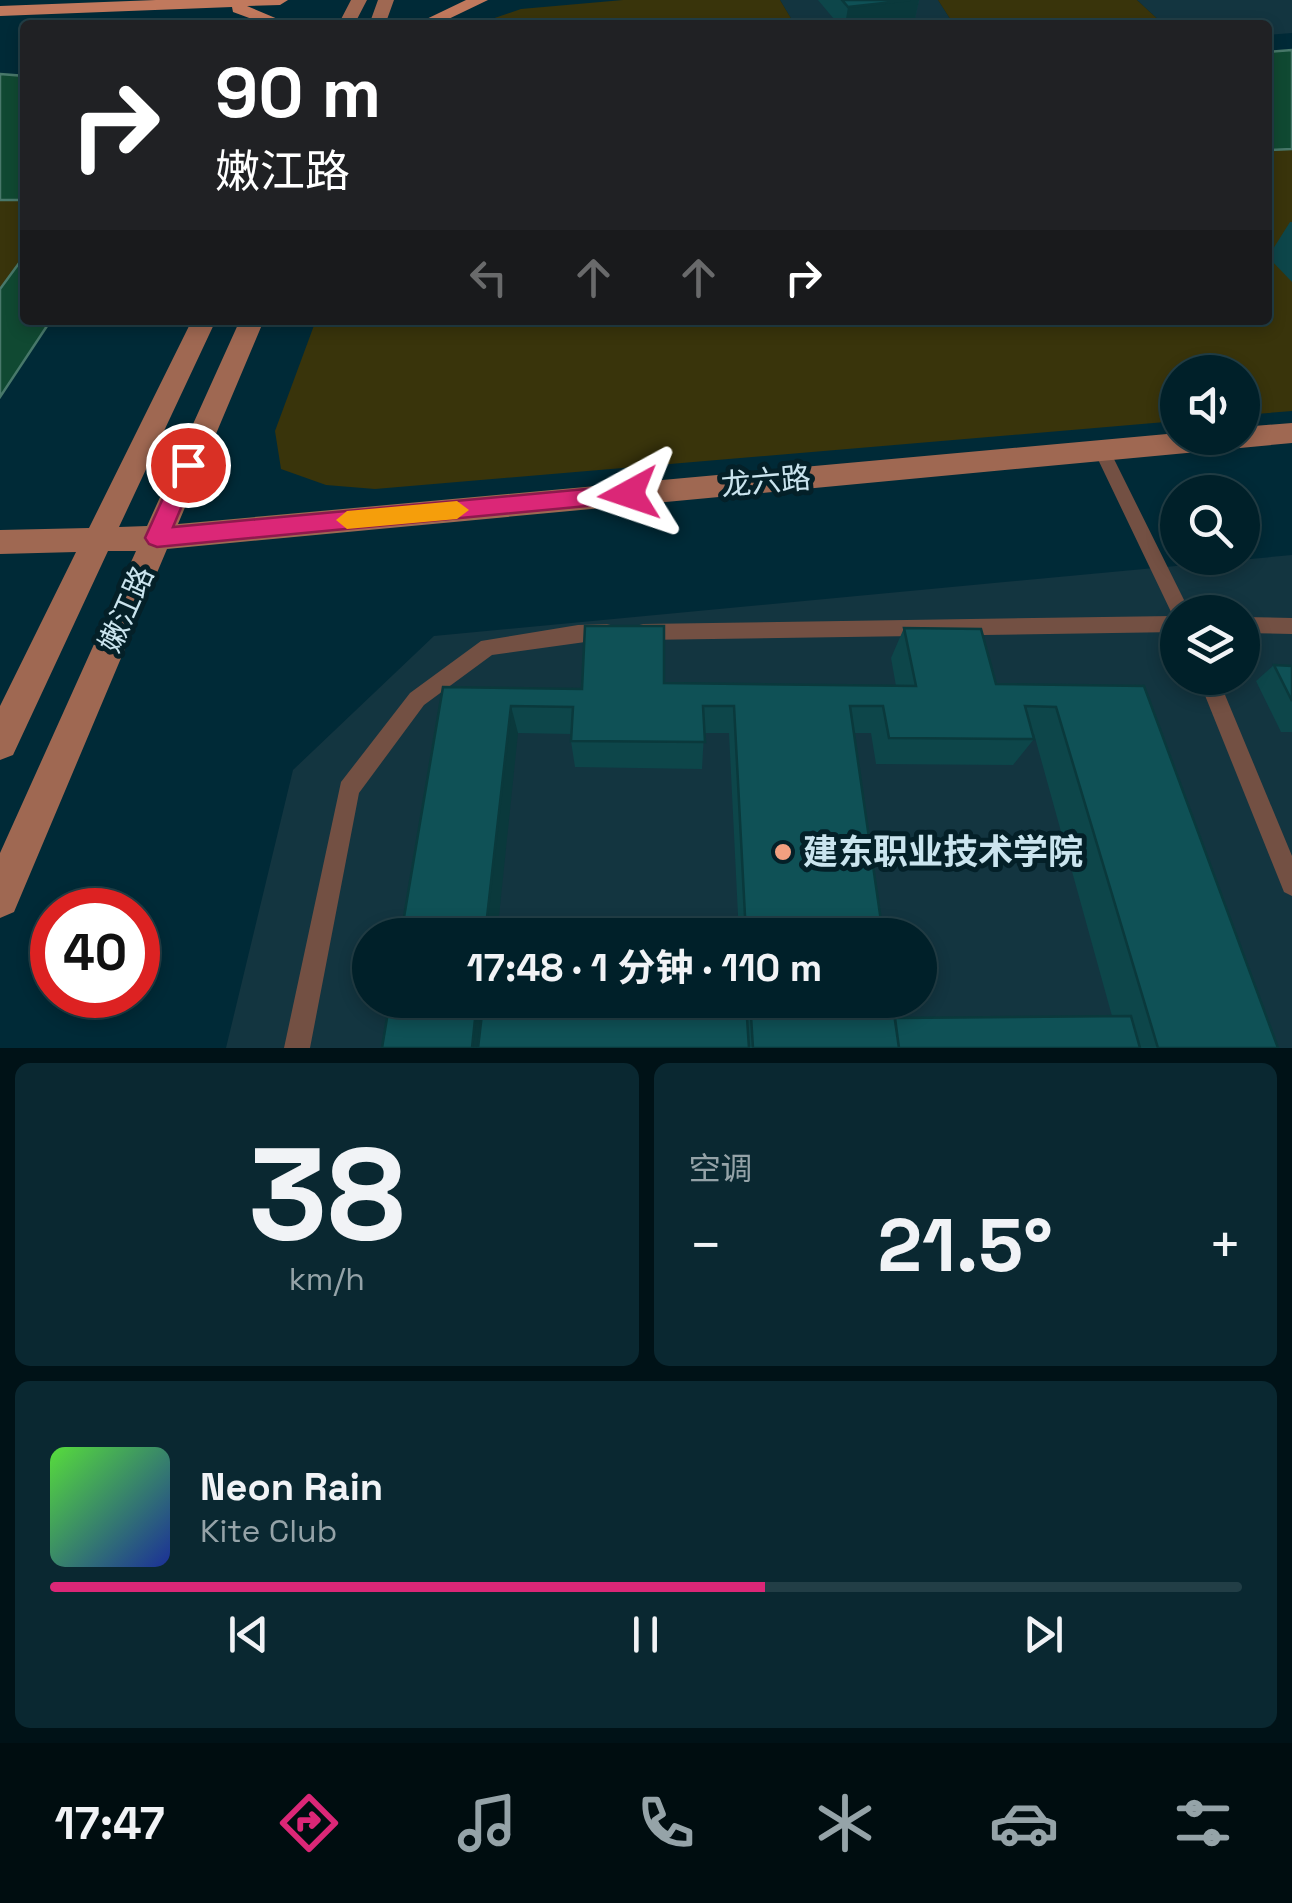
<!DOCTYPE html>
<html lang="zh">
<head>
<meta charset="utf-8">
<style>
  :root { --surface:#002029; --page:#0a2831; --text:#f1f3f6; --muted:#95a3a8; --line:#223e46; --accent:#db2777 }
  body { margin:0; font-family:"Space Grotesk","Noto Sans SC",sans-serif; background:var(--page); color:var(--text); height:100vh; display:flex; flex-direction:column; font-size:38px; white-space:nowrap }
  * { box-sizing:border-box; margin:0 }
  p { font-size:32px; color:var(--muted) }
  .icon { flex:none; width:55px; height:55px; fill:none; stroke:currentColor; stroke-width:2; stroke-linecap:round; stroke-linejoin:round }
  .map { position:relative; height:1048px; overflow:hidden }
  .sheet { display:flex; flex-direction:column; gap:15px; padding:15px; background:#001217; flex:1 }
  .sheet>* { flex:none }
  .guide { position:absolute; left:20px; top:20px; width:1252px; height:305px; border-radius:10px; box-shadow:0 5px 15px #0003,0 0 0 2px var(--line); background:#202124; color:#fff; overflow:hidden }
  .tools { position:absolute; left:1160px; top:355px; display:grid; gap:20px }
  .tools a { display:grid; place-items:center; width:100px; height:100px; border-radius:50%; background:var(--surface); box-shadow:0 5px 15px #0003,0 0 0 2px var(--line); font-size:50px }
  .speed { position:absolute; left:30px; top:888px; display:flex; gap:20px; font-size:50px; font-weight:700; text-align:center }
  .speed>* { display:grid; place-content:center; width:130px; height:130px; border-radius:50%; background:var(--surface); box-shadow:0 5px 15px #0003,0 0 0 2px var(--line); line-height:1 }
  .speed .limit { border:15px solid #d22; background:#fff; color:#111 }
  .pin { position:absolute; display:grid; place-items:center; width:85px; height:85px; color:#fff; margin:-42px; border:5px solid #fff; border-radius:50%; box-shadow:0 2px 10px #0007 }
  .me { position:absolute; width:110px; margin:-55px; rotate:265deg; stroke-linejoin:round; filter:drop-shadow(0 0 8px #0008) }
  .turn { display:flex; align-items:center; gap:35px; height:210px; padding:0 30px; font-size:45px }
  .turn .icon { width:130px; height:130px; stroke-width:2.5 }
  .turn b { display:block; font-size:70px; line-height:85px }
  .lanes { display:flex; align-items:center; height:95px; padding:0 30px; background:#0003; justify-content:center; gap:50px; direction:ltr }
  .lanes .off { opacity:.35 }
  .big { font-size:75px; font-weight:700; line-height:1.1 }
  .sheet .card { flex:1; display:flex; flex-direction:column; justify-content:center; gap:15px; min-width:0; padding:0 35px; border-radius:15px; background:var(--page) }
  .sheet .dial { align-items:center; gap:0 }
  .dial b { font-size:130px; line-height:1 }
  .song { display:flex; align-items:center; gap:30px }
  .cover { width:120px; height:120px; border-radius:15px; background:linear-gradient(135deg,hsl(110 70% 55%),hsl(230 70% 35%)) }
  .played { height:10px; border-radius:5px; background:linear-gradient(90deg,var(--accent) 60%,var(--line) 60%) }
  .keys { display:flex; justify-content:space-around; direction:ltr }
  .heat { display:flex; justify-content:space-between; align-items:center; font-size:55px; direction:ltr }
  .sheet .tiles { flex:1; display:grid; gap:15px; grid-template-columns:1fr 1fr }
  .card:last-child { grid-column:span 2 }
  .trip { position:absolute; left:352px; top:918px; width:585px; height:100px; border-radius:50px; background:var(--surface); box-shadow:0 5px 15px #0003,0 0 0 2px var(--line); font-weight:700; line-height:100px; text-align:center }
  .dock { display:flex; height:160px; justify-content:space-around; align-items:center; background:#000d10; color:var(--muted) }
  .dock .icon { width:70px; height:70px }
  .dock .selected { color:var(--accent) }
  .dock b { font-size:45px; color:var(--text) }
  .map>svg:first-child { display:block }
  .built { fill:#133540; fill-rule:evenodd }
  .green { fill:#39340b }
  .water { fill:#104932; stroke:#48786a; stroke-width:2.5 }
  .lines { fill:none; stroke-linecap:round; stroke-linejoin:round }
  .lane { fill:#735043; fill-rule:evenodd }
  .secondary { fill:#9f6852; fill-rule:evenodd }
  .primary { fill:#c1795d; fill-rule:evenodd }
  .wall { fill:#0d464a }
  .shaded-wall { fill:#0a393c }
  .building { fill:#0f5156; stroke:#0a393c; stroke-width:2.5 }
  .route { fill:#db2777; stroke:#8e194d; stroke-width:2.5 }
  .slow { fill:#f59e0b }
  .poi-dot { fill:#f2a080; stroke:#042028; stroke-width:4 }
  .labels { text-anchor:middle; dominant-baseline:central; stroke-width:10; stroke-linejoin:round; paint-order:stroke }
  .street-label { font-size:30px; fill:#cae4ee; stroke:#042028 }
  .near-poi-label { font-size:35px; font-weight:bold; fill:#cae4ee; stroke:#042028; text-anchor:start }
</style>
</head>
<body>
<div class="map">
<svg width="1292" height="1048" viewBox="0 0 1292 1048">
  <rect width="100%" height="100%" fill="#002a37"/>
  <path class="built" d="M780 0H938L954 25H795Z
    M1137 0H1292V33L1268 35V25H1164Z
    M1292 555V1048H226L293 770 434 636ZM1178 612H1242V678H1178ZM370 935H920V1000H370Z"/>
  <path class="green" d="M623 0H780L795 25H474L521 9Z
    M938 0H1137L1164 25H954Z
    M1292 149V411L1243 415 1242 372H1178L1177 421 375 489 326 485 281 469 275 431 316 320H1268V150Z
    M0 200H25V255L0 289Z"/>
  <path class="water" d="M1292 50V149L1268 150V52Z
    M0 74 25 76V200H0Z
    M25 255V320H51L0 397V289Z"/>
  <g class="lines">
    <path class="lane" d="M1101 443 1109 449 1190 612H1178V632L643 640 636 638 633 632 636 626 643 624 1173 616 1093 449Z
      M1242 617 1292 618V634L1242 633Z
      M607 624 614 626 617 632 614 638 492 655 424 705 359 793 310 1048H284L341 782 410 693 481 641 578 625Z
      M1198 678H1218L1292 856V896L1284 892Z"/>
    <path class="secondary" d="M351 0H367L354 25H338Z
      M378 0H394L385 25H369Z
      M192 320H216L119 527 147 526 240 320H264L178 524 1178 433V438H1242V427L1292 423V443L167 549 14 912 0 918V853L136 551H108L13 755 0 760V706L76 552 0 554V530L89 528Z"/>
    <path class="primary" d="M156 0H288L280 5 247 6 292 25H268L233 12 232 7 0 16V6Z
      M466 0H488L436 25H414Z"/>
  </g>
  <path class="wall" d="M818 0H919L914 23 900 25H839Z
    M1290 222H1292V282L1268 257Z
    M904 628 996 684 1144 686 1278 1048H382L390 1000H490L488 1014 743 1018 742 1000H892L895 1018 1112 1016 1034 734V739L1013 765 876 764 871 733H854L883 935H739L729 733H704L702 769 575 767 571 741V734L518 733 443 687 582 689 664 683 896 686 891 658Z
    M1274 665 1292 666V732H1281L1256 681Z"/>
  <path class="shaded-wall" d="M910 0H919L914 23 900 25H845L848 7Z
    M511 706 518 733 497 935H485Z
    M477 1000H490L484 1048H472Z"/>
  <path class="building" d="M842 0H910L848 7Z
    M585 626H664V683L916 686 904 628 981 629 996 684 1144 686 1278 1048H1158L1056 707 1025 706 1034 739 889 738 883 706H850L883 935H746L734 706H703L705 742 571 741 573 707 511 706 485 935H401L443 687 582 689Z
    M1274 665 1292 666V701Z
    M390 1000H477L472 1048H382Z
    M750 1000H892L899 1048H753Z
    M482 1014 747 1018 749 1048H478Z
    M1131 1016 1140 1048H899L895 1018Z"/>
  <path class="route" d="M188 457 199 465 173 527 629 485 640 494 629 502 157 547 149 544 145 538 178 465Z"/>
  <path class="slow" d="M457 501 469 510 457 519 347 529 336 520 347 511Z"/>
  <circle class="poi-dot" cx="783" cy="852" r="10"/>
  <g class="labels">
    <g class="street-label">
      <text transform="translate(766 481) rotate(-5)">龙六路</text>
      <text transform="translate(126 609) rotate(-66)">嫩江路</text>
    </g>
    <g class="near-poi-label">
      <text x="803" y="852">建东职业技术学院</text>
    </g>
  </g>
</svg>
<div class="tools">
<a><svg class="icon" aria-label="sound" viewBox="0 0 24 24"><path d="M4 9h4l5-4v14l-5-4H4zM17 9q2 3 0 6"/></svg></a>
<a><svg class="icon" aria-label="search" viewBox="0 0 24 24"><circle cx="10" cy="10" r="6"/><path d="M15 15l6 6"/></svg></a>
<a><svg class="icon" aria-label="layers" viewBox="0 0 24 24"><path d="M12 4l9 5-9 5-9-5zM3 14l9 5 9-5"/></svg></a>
</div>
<div class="speed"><div class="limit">40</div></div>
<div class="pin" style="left:188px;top:465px;background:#d93025"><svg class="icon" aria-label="arrive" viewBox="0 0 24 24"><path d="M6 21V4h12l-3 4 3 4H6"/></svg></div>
<svg class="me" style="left:629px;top:494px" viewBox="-20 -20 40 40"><path d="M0-17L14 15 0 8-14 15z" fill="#db2777" stroke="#fff" stroke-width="4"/></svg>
<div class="trip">17:48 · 1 分钟 · 110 m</div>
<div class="guide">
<div class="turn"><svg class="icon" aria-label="right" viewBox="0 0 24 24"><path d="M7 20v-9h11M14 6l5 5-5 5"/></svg><div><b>90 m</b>嫩江路</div></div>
<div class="lanes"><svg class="icon off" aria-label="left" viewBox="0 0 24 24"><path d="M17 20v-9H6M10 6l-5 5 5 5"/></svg><svg class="icon off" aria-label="ahead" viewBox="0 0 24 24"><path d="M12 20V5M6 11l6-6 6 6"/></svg><svg class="icon off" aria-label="ahead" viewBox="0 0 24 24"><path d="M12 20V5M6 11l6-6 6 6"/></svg><svg class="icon" aria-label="right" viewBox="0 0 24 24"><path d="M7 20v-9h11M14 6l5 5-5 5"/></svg></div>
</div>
</div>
<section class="sheet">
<div class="tiles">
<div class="card dial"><b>38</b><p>km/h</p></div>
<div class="card"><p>空调</p>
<div class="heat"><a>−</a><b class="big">21.5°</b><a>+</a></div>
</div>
<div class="card">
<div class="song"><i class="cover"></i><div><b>Neon Rain</b><p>Kite Club</p></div></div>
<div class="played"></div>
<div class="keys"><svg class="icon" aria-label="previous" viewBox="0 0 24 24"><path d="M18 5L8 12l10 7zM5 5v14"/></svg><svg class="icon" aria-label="pause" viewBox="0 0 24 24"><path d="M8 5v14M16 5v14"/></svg><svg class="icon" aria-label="next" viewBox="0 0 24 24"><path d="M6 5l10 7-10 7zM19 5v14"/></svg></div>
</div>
</div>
</section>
<nav class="dock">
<b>17:47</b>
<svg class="icon selected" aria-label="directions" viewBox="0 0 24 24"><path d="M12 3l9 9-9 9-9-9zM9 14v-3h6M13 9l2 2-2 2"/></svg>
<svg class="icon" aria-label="music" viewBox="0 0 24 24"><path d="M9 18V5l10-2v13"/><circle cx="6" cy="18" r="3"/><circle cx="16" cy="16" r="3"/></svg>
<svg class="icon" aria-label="phone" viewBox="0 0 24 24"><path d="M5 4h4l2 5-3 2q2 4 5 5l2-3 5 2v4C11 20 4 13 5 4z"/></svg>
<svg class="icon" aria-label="climate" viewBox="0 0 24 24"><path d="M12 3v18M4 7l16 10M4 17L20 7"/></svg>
<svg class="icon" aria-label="car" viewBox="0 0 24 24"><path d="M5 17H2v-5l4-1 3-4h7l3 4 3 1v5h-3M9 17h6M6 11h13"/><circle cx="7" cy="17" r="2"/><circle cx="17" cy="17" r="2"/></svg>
<svg class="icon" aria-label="filters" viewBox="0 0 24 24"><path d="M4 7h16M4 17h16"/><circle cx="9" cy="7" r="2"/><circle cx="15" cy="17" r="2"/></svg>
</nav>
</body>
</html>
